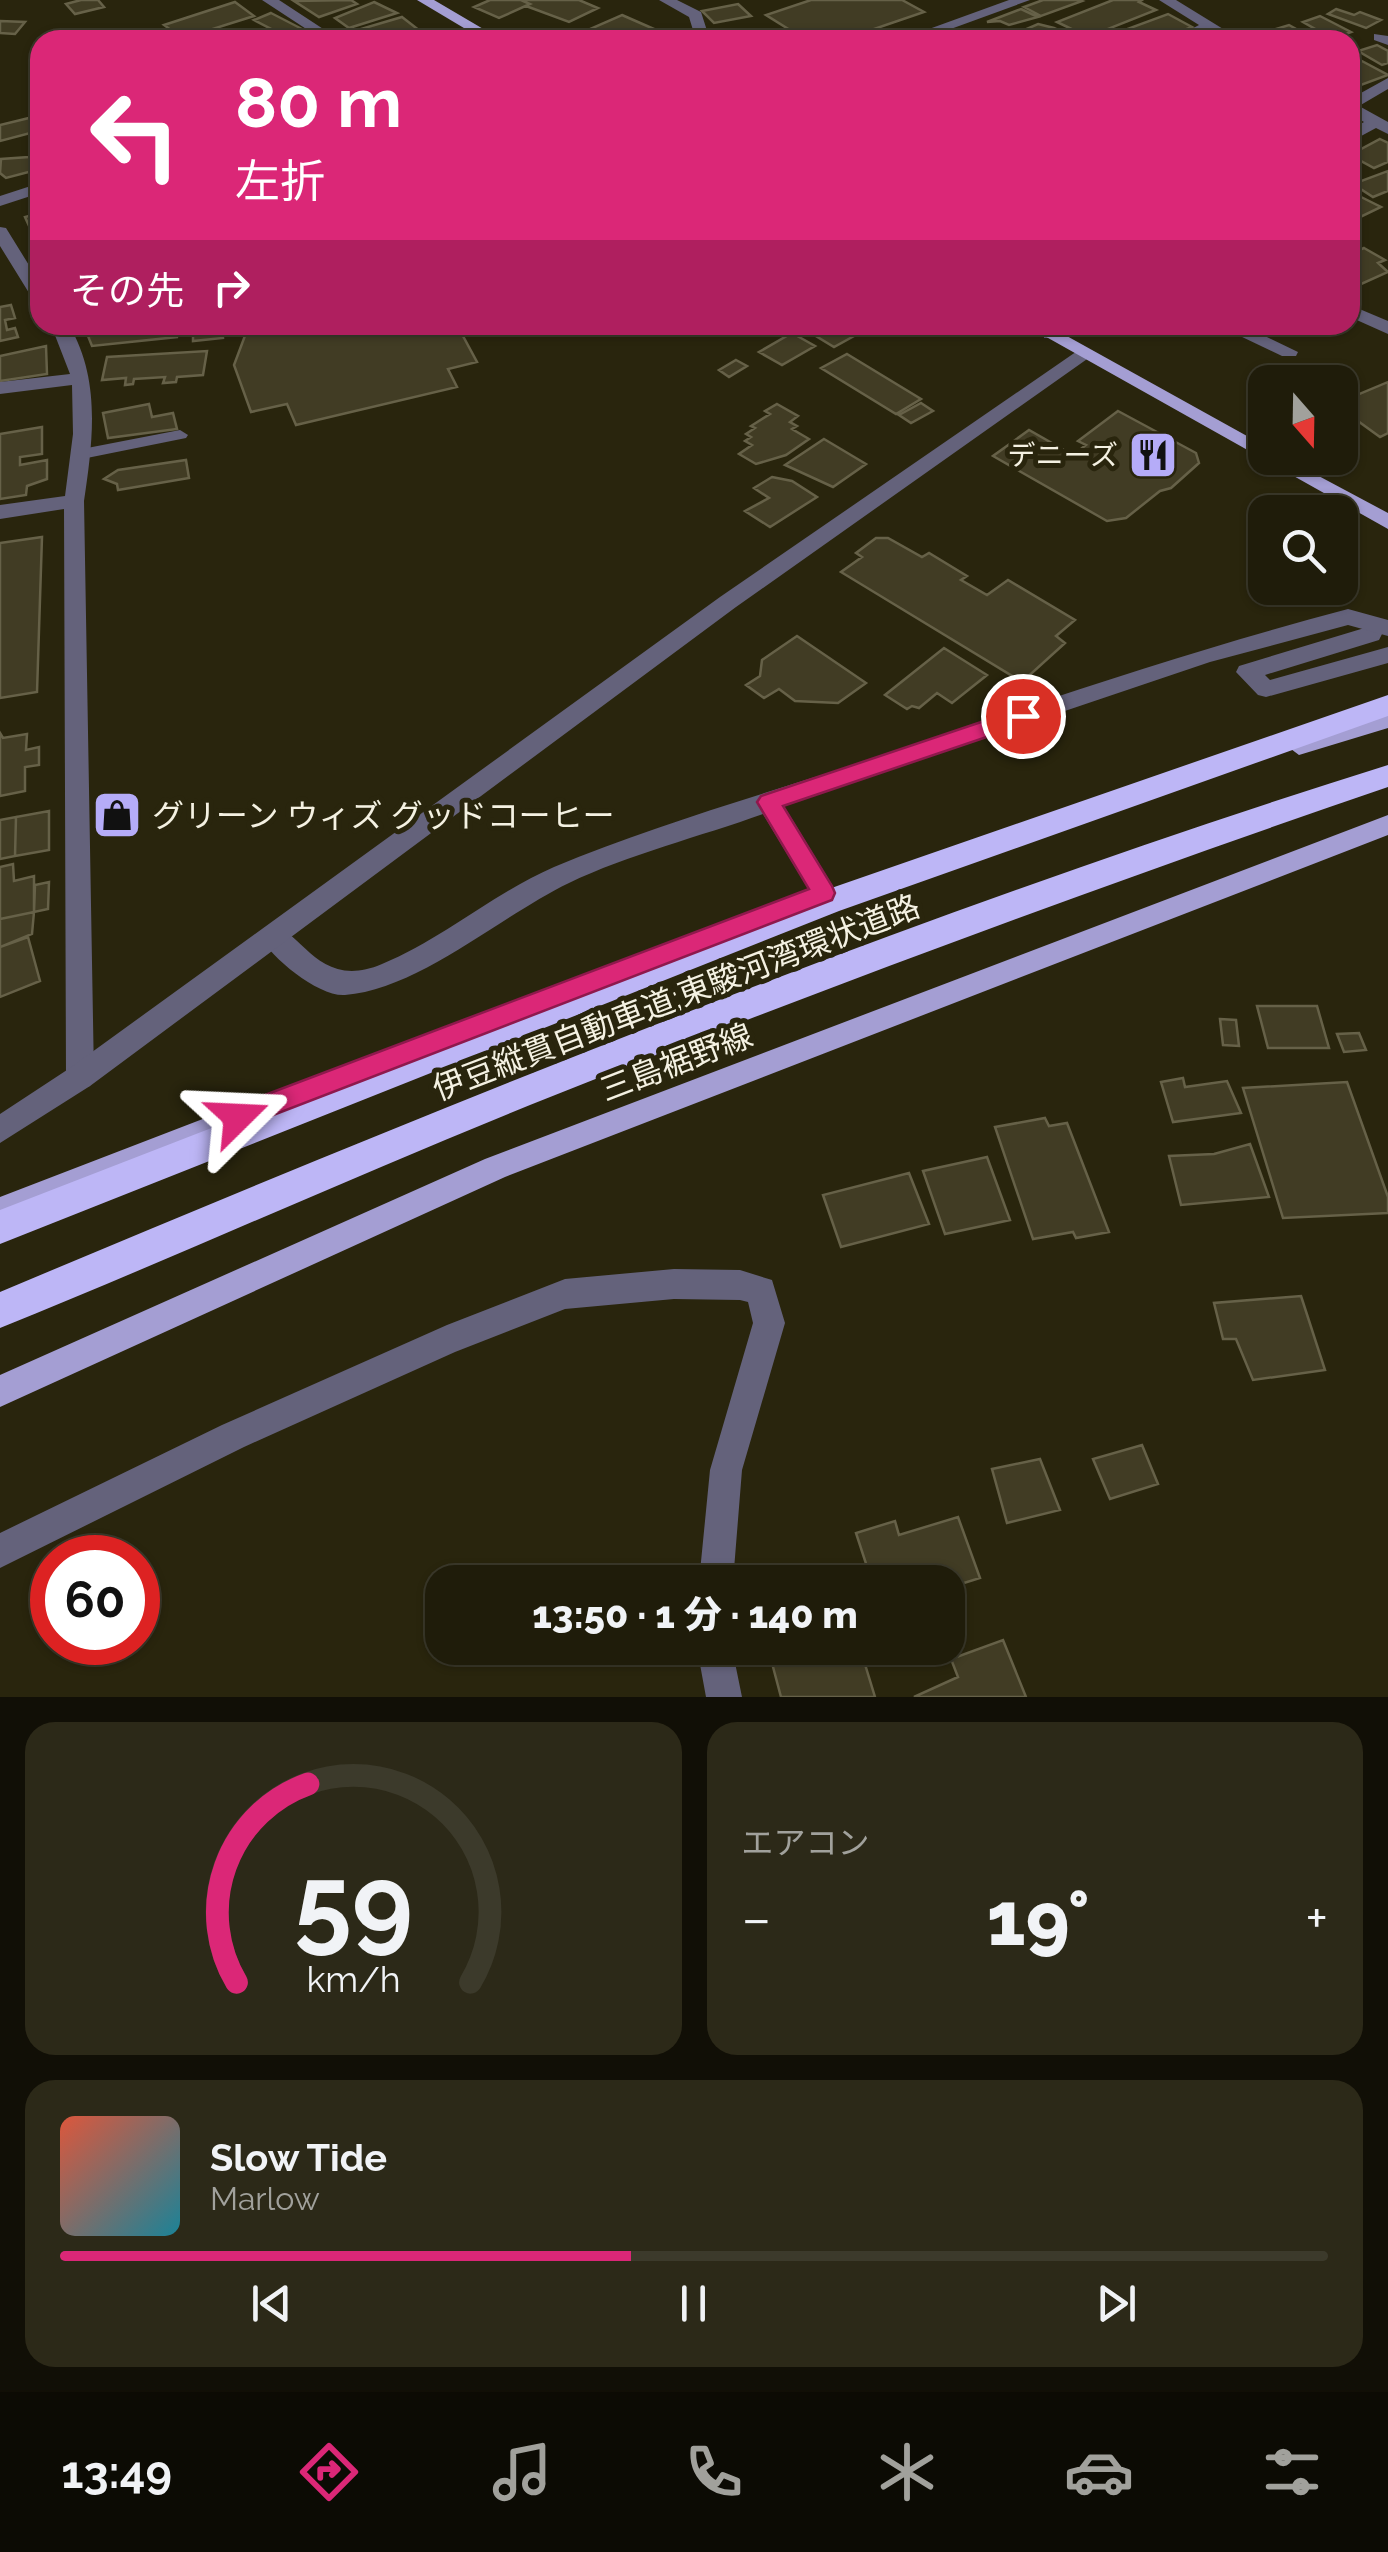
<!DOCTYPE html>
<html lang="ja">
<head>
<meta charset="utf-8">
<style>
  :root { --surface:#1f1c0a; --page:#2c2918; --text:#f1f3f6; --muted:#a1a19c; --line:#3c3a2b; --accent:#db2777 }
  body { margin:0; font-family:Raleway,"Noto Sans JP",sans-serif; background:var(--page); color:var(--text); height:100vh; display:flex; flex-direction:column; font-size:38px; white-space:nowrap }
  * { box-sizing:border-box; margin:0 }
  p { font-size:32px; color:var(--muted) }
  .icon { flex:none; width:55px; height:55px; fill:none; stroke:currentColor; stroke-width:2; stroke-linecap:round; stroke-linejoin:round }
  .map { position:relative; height:1697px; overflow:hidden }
  .side { display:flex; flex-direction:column; gap:25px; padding:25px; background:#110f06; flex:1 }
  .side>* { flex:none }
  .banner { position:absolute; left:30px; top:30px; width:1330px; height:305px; border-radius:30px; box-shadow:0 2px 8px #0004,0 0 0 2px var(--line); background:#db2777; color:#fff; overflow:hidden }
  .needle { width:65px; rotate:160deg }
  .tools { position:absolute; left:1248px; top:365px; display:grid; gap:20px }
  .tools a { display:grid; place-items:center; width:110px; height:110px; border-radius:20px; background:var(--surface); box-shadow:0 2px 8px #0004,0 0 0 2px var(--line); font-size:50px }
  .speed { position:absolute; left:30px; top:1535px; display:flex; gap:20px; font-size:50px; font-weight:700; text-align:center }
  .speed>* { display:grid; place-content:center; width:130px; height:130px; border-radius:50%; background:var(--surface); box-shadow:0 2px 8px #0004,0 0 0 2px var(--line); line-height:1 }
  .speed .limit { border:15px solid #d22; background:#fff; color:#111 }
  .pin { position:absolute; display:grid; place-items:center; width:85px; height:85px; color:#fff; margin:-42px; border:5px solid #fff; border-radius:50%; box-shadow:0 2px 10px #0007 }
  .me { position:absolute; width:110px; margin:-55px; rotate:69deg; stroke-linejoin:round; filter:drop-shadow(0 0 8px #0008) }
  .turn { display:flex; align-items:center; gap:35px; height:210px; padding:0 40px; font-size:45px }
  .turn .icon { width:130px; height:130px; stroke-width:2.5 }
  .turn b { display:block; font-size:70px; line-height:85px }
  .then { display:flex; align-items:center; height:95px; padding:0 40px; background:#0003; gap:20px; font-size:38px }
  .big { font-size:75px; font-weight:800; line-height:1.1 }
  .side .card { flex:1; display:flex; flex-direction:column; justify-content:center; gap:15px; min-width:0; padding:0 35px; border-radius:30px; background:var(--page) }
  .side .dial { align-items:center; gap:0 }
  .dial svg { height:260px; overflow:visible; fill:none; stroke:var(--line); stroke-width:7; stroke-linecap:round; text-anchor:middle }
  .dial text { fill:var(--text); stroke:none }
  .song { display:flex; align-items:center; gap:30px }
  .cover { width:120px; height:120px; border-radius:15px; background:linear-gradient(135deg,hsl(10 70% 55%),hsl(190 70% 35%)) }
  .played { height:10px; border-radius:5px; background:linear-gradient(90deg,var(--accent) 45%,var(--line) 45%) }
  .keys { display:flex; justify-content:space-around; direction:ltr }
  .heat { display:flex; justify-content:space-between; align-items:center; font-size:55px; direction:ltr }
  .side .tiles { flex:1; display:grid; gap:25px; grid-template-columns:1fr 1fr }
  .card:last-child { grid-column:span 2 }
  .trip { position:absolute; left:425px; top:1565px; width:540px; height:100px; border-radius:30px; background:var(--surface); box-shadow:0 2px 8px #0004,0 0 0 2px var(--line); font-weight:800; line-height:100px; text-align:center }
  .menu { display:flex; height:160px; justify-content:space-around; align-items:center; background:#0c0b04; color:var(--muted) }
  .menu .icon { width:70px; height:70px }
  .menu .selected { color:var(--accent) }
  .menu b { font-size:45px; color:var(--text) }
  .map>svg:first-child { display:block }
  .building { fill:#413c24; stroke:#666148; stroke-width:2.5 }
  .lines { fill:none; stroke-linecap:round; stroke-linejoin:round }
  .service { fill:#64627b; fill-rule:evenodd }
  .pedestrian { fill:#64627b; fill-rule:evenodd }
  .minor { fill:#64627b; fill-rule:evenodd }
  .tertiary { fill:#64627b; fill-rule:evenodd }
  .primary { fill:#a49ed3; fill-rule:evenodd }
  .motorway { fill:#bdb6f6; fill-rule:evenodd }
  .route { fill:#db2777; stroke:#8e194d; stroke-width:2.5 }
  .labels { text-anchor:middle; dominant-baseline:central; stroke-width:10; stroke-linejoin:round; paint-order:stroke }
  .far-poi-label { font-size:28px; fill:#f4f1e2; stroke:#29250d; text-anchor:end }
  .poi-label { font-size:32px; fill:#f4f1e2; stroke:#29250d; text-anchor:start }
  .street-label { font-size:32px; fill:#f4f1e2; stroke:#29250d }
</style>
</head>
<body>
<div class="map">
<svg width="1388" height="1697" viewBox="0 0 1388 1697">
  <rect width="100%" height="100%" fill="#29250d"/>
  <path class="building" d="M81 0H98L104 7 75 14 66 4Z
    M351 0 357 4 319 17 294 1Z
    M490 0H521L530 4 499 18 474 7Z
    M521 0H579L598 8 569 22 526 6 530 4Z
    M811 0H902L924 12 842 40H806L766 15Z
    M1043 0H1079L1082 1 1041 16 1024 7Z
    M1113 0H1142L1139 2 1156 10 1088 37 1057 22Z
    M235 2 254 16 197 34 193 32 179 36 164 25Z
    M374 2 397 13 349 28 335 18Z
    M738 4 751 16 714 23 702 11Z
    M1021 9 1038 17 1009 25 1000 21 987 22Z
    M1336 9 1354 15 1360 12 1381 20 1366 28 1328 14Z
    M271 13 302 29 285 36 254 20Z
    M1168 14 1192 27 1158 40 1130 28Z
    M622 15 679 40H612L590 29Z
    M1320 16 1351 32 1333 39 1303 22Z
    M402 17 420 31 406 35 410 38 404 40H351L344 34Z
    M0 21 25 22 15 34 0 33Z
    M1038 24 1054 28 1079 40 1002 39 1019 32 1032 34 1024 30Z
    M1289 25 1316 40H1269L1260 34Z
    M1377 45 1388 51V63L1382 65 1358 51Z
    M1360 60 1388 75 1350 89V63Z
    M29 118 38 131 0 141V125Z
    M1380 139 1388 143V162L1374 168 1350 155Z
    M40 151V169L6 178 0 173 1 159 29 157Z
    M1388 171V191L1373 197 1353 184Z
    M1351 192 1381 207 1350 222Z
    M40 213V238L34 237 25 217Z
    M1364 248 1385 260 1378 263 1388 272 1350 289V254Z
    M11 305 15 318 5 320 7 330 15 328 18 337 0 341V307Z
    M115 325H180L177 337 92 346 88 336 112 335Z
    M193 325H222L223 338 193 341Z
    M249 325H457L477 362 448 369 457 387 296 425 287 404 251 412 234 365Z
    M826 325H874L834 347 811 333Z
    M792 333 815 346 782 365 759 352Z
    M46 346 47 374 0 381V356Z
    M207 351 203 375 177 377 176 382 163 383 165 377 134 379 133 384 125 385 126 378 102 380 107 357Z
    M847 354 921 399 896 414 821 368Z
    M736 360 747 366 729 377 719 370Z
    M1388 382V433L1380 437 1340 408V402Z
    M921 403 933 411 911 423 899 415Z
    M149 404 152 417 173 413 177 429 108 438 103 413Z
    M777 404 798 416 790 422 797 426 792 429 809 439 786 455 756 464 739 454 752 445 745 441 751 437 746 434 755 428 751 426 770 414 765 411Z
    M1118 411 1196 453 1199 463 1171 488 1160 491 1126 518 1107 521 993 456 1029 430 1073 455 1086 445 1078 441Z
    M42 427V454L20 457V465L47 460V479L27 486 26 495 0 499V434Z
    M824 439 866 464 833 487 785 465Z
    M186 460 189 478 118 490 117 484 104 479 118 470Z
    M772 477 792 481 817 497 770 527 745 511 769 498 754 488Z
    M42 537 37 692 0 698V543Z
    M876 538H888L922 557 929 553 967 576 961 580 987 595 1008 580 1075 620 1056 636 1065 643 1022 682 841 572 862 557 856 553Z
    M797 636 866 683 838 703 795 701 779 689 764 698 746 685 760 676 762 660Z
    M944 648 987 675 952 703 937 693 919 708 912 706 907 709 885 695Z
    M0 733 3 738 27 734 26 750 39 747V765L25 767V791L0 796Z
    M49 811V850L15 856 16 817Z
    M16 817 15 856 0 859V820Z
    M13 864 14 881 34 876V912L0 919V867Z
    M49 882 48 909 34 912 35 885Z
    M34 912 32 934 0 947V919Z
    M28 937 40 981 0 997V947Z
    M1257 1006H1317L1329 1048H1268Z
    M1220 1019 1236 1020 1239 1046 1223 1045Z
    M1359 1033 1366 1050 1344 1052 1337 1034Z
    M1183 1078 1185 1087 1227 1081 1241 1113 1173 1122 1161 1082Z
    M1347 1082 1388 1197V1213L1283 1218 1243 1088Z
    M1045 1118 1049 1126 1067 1123 1109 1232 1076 1238 1073 1232 1033 1239 995 1127Z
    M1250 1144 1269 1197 1181 1205 1169 1156 1214 1154Z
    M987 1157 1010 1220 945 1234 923 1171Z
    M909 1173 929 1224 841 1247 823 1195Z
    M1301 1296 1325 1370 1253 1380 1236 1339H1223L1214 1303Z
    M1142 1445 1158 1484 1110 1499 1093 1459Z
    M1040 1459 1060 1510 1007 1523 992 1469Z
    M958 1517 980 1578 948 1588V1582H872L856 1533 895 1521 899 1535Z
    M1003 1640 1026 1697H914L958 1677 951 1659Z
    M768 1648H860L875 1697H781Z"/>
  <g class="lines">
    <path class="service" d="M180 430 188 435 186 438 82 459 74 454 82 449Z"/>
    <path class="pedestrian" d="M1371 626 1382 634 1379 640 1265 675 1270 680 1388 647V663L1266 697 1258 695 1236 672 1239 666Z"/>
    <path class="minor" d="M262 0H279L340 40H323Z
      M659 0H677L701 12 710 40H696L689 17Z
      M1009 0H1030L948 30 964 40H946L929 29Z
      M1159 0H1176L1241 40H1224L1209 32 1190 40H1171L1199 25Z
      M1374 34 1388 36V45L1374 40Z
      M1388 78V89L1359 106 1388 122V134L1376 128 1350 142V130L1364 122 1350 114V99Z
      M40 183V193L0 206V196Z
      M0 227 6 228 40 283V302L34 301 0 246Z
      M1350 305 1388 321V334L1350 317Z
      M51 325H69C101 380 93 440 84 501L94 1077 90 1086 80 1089 70 1086 66 1077 64 509 0 519V505L65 496 73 434 72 385 0 394V382L70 374Z
      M1054 325H1076L1058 338H1044V330Z
      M1217 325H1242L1298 352 1296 356H1282Z
      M1348 609 1388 620V636L1348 625 1210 662 784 806 837 893 833 900 824 903 815 900 763 814C702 836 627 855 569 883 502 915 418 990 345 995 319 997 271 958 260 936L264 928C299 916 312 994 382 964 443 939 494 893 554 867 649 827 757 796 856 764 1019 709 1181 653 1348 609Z
      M674 1269 740 1270 772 1280 785 1323 742 1470 733 1582H699L710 1470 753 1323 748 1302 740 1300 674 1299 565 1309 455 1352 244 1447 0 1568V1533L222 1425 447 1325 565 1279Z
      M697 1648H732L742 1697H706Z"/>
    <path class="tertiary" d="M1083 347 1092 353 1090 357 736 607 90 1086 0 1143V1114L70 1068 720 597Z"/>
    <path class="primary" d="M417 0H434L502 40H484Z
      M1025 325H1047L1265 446V458H1285L1388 513V529Z
      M1388 710V728L1299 755 1287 746 1291 740Z
      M1388 815V835L505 1177 0 1407V1375L485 1159Z
      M377 1052 387 1055 391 1064 387 1073 0 1225V1197Z"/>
    <path class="motorway" d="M1388 695V716L839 911 0 1244V1210L817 893Z
      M1388 765V787C1099 886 813 992 530 1105 352 1177 178 1256 0 1328V1292C456 1100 916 913 1388 765Z"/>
  </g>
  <path class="route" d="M1023 708 1034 716 1031 722 783 806 832 886 835 893 832 900 247 1125 238 1129 228 1125 225 1117 228 1109 809 889 757 802 761 796Z"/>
  <defs>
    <g id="restaurant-square" transform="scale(2.5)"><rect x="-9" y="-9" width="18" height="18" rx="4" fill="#b5acf8" stroke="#29250d"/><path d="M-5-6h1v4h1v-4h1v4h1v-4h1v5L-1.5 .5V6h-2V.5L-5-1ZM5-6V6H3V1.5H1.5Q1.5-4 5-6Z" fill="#111"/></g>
    <g id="shop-square" transform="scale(2.5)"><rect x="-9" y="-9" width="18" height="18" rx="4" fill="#b5acf8" stroke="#29250d"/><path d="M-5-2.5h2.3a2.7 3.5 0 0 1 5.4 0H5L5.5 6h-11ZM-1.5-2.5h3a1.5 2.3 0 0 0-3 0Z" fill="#111"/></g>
  </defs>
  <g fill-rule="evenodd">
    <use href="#restaurant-square" x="1153" y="455"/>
    <use href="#shop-square" x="117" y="815"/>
  </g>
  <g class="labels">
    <g class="far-poi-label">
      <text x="1118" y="455">デニーズ</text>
    </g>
    <g class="poi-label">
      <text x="152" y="815">グリーン ウィズ グッドコーヒー</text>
    </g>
    <g class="street-label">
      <text transform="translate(676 997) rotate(-21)">伊豆縦貫自動車道;東駿河湾環状道路</text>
      <text transform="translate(676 1062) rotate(-21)">三島裾野線</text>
    </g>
  </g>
</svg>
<div class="tools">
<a><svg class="needle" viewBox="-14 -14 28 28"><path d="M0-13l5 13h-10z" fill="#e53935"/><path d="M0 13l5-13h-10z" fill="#a1a19c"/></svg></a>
<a><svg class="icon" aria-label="search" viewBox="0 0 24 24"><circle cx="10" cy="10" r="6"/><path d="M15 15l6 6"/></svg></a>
</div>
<div class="speed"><div class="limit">60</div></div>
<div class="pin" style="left:1023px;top:716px;background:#d93025"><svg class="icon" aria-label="arrive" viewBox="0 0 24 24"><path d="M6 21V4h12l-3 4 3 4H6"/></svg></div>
<svg class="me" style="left:238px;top:1117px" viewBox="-20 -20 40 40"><path d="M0-17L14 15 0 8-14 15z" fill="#db2777" stroke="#fff" stroke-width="4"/></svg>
<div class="trip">13:50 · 1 分 · 140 m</div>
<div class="banner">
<div class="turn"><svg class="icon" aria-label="left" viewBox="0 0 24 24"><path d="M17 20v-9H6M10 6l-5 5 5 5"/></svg><div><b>80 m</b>左折</div></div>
<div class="then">その先<svg class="icon" aria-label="right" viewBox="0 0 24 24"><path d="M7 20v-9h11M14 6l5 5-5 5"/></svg></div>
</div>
</div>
<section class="side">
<div class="tiles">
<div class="card dial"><svg viewBox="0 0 100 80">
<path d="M14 69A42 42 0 1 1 86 69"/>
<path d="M14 69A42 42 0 0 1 36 8" stroke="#db2777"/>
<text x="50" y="56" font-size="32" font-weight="700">59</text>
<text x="50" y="72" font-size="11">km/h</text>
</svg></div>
<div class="card"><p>エアコン</p>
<div class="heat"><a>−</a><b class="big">19°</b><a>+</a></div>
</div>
<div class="card">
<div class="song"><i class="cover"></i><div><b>Slow Tide</b><p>Marlow</p></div></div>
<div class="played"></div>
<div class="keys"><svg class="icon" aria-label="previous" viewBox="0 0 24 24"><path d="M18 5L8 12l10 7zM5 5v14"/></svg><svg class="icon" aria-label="pause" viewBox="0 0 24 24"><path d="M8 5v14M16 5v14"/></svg><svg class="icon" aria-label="next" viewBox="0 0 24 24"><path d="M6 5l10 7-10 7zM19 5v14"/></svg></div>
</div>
</div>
</section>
<nav class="menu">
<b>13:49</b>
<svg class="icon selected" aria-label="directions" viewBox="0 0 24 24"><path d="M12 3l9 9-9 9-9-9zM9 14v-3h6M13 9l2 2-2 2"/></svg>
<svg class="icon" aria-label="music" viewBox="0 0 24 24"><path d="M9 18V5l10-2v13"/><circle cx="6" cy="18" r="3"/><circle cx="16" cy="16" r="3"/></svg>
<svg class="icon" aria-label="phone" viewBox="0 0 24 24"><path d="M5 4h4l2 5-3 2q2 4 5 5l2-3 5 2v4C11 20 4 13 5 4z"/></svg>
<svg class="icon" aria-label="climate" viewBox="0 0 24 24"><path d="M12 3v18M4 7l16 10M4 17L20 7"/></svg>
<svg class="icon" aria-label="car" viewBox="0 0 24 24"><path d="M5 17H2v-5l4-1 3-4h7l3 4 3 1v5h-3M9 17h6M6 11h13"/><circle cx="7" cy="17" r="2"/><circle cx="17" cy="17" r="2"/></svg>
<svg class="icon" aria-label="filters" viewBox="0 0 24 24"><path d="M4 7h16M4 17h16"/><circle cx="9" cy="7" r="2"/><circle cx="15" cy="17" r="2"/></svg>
</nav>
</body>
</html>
